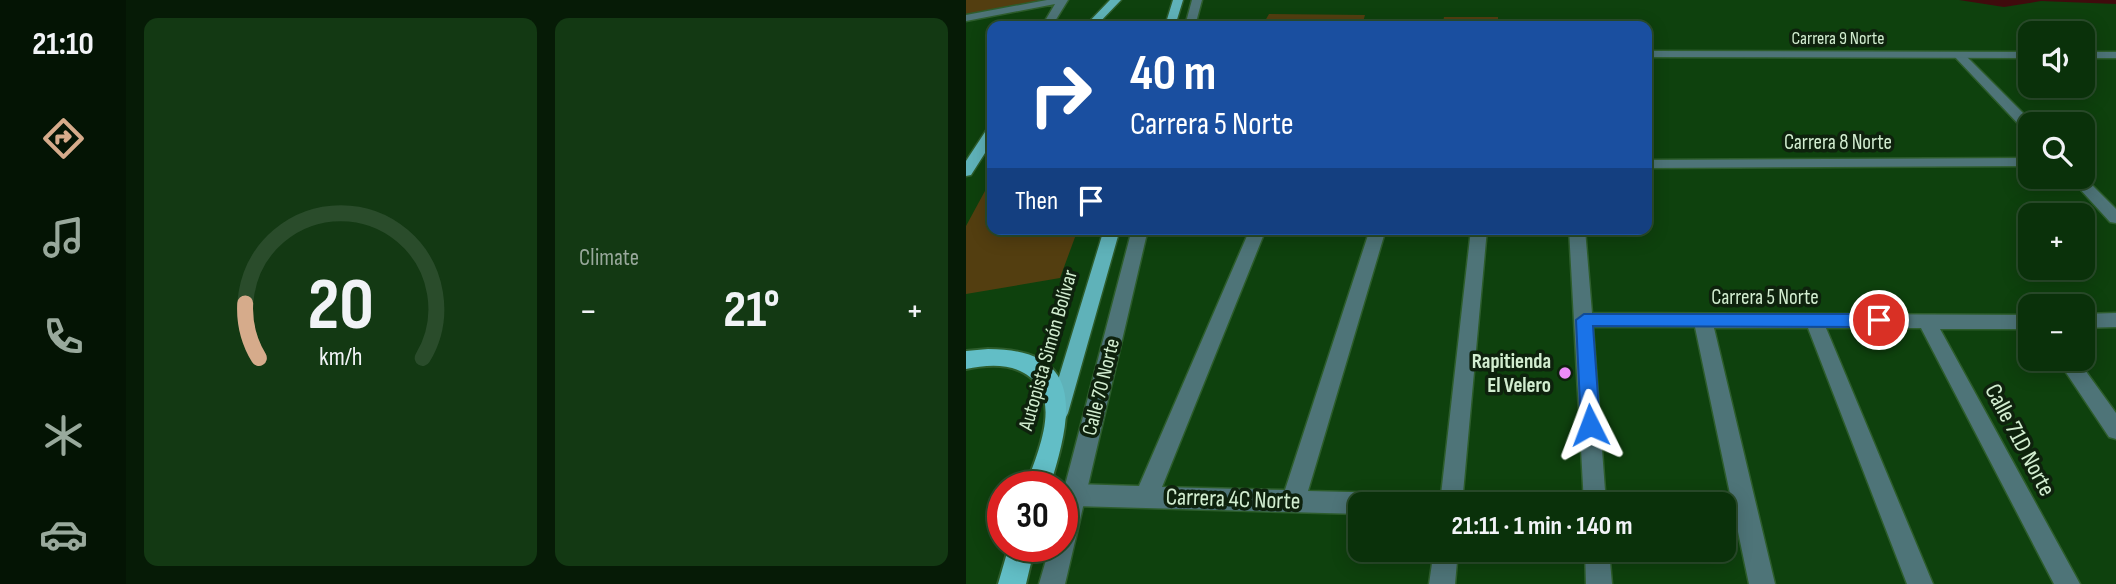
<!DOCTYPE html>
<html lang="en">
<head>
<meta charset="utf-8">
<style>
  :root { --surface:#0a310a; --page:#133913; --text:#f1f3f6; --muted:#99a99c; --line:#2a4c2b; --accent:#d6ab8b }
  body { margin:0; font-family:"Sofia Sans Condensed",sans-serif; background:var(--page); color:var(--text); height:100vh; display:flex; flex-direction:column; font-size:26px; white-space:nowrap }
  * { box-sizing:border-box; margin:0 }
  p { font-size:23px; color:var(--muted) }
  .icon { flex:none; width:38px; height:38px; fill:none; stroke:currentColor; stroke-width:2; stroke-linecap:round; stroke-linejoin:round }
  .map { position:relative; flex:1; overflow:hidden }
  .details { display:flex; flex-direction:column; gap:18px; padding:18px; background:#061b06; width:840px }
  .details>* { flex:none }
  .banner { position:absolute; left:21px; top:21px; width:665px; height:214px; border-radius:14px; box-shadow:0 4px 18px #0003,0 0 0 2px var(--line); background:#1a4fa0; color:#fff; overflow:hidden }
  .controls { position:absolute; left:1052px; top:21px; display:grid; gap:14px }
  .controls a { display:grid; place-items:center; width:77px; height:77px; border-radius:14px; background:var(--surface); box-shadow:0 4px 18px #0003,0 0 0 2px var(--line); font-size:35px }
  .speed { position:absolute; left:21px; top:471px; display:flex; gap:14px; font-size:35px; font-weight:700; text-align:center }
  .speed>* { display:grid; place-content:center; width:91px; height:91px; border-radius:50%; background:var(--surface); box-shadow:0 4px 18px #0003,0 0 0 2px var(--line); line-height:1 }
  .speed .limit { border:10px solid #d22; background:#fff; color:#111 }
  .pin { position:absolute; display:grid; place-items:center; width:60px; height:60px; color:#fff; margin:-30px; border:4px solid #fff; border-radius:50%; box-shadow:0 2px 7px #0007 }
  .me { position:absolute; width:77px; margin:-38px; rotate:357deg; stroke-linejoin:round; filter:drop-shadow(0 0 5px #0008) }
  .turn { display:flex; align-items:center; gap:24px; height:147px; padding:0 28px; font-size:32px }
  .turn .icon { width:91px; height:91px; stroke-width:2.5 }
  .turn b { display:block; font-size:49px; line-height:60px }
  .then { display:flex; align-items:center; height:66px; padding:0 28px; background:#0003; gap:14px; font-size:26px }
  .big { font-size:52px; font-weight:700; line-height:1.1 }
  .details .tile { flex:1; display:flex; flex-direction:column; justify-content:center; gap:10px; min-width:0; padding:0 24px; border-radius:14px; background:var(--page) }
  .details .dial { align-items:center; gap:0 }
  .dial svg { height:182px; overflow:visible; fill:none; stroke:var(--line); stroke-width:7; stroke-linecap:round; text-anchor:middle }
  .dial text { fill:var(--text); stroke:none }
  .heat { display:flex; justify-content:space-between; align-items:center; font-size:38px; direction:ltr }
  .details .tiles { flex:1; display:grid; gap:18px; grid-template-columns:repeat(2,1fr) }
  .trip { position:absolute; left:382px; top:492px; width:388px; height:70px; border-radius:14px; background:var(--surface); box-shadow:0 4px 18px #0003,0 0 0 2px var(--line); font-weight:700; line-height:70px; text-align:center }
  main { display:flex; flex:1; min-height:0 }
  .tabs { display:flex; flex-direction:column; width:126px; justify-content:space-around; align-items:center; background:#041404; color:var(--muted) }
  .tabs .icon { width:49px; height:49px }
  .tabs .selected { color:var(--accent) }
  .tabs b { font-size:32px; color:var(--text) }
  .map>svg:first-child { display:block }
  .green { fill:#533e10 }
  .water { fill:#400b0d }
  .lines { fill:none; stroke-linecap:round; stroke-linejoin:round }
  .minor-casing { stroke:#2d5d2c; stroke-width:3 }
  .tertiary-casing { stroke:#2d5d2c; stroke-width:3 }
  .primary-casing { stroke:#2d5d2c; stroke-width:3 }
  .trunk-casing { stroke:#2d5d2c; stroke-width:4 }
  .minor { fill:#4e7478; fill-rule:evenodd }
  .tertiary { fill:#4e7478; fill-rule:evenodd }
  .primary { fill:#5fb2b9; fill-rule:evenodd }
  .trunk { fill:#62bec6; fill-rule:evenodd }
  .route { fill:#1a73e8; stroke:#114b97; stroke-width:2 }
  .poi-dot { fill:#ed8cf9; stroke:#0e220d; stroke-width:2.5 }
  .labels { text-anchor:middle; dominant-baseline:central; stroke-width:7; stroke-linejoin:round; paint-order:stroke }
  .far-street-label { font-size:18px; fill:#d2edd0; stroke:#0e220d }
  .street-label { font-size:21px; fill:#d2edd0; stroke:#0e220d }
  .poi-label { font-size:21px; font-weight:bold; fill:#d2edd0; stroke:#0e220d; text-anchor:end }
  .near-street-label { font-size:24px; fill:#d2edd0; stroke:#0e220d }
</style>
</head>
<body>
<main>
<nav class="tabs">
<b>21:10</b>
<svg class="icon selected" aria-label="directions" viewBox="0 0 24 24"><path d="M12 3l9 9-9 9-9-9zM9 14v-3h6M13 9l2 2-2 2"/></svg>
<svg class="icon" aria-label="music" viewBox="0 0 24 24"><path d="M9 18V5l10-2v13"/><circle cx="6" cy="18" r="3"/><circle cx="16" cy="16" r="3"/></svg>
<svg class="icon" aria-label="phone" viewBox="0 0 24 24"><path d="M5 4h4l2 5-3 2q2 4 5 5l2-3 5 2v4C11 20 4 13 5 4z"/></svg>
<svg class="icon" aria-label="climate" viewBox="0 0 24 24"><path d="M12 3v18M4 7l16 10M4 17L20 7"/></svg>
<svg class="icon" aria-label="car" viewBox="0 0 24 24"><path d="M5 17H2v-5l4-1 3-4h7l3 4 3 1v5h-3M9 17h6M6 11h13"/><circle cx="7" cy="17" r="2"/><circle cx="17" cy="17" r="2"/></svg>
</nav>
<section class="details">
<div class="tiles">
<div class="tile dial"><svg viewBox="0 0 100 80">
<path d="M14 69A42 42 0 1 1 86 69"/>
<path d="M14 69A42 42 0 0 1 8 45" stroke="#d6ab8b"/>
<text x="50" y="56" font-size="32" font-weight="700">20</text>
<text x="50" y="72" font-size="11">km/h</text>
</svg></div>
<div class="tile"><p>Climate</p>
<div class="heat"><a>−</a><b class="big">21°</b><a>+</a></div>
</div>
</div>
</section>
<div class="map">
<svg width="1150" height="584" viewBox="0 0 1150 584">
  <rect width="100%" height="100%" fill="#0e410d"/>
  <path class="green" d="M0 0H99L0 18Z
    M303 14 399 15 396 26H296Z
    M478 17H532V26H476Z
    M26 178V229H112L94 278 0 294V226Z"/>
  <path class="water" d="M993 0H1150V4L1075 1 1038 7Z"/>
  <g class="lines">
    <g class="minor-casing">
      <path id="minor" d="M81 0H102L86 26H76L89 4 0 21V15Z
        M989 53H997L1068 124H1064V132L1059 131 989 57Z
        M1064 158V166L681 168V160Z
        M1116 175 1150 209V223L1144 222 1103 177Z
        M284 229H300L196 487 319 490 404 229H420L342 491 425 493 433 496 436 504H394V514L108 506 100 503 97 495 100 487 108 484 173 486Z
        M505 229H521L496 504H474Z
        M603 229H619L626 313 1064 315V329H974L1114 584H1088L955 328H860L967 584H941L842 328H748L809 584H783L729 327H627L640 504H618Z
        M1150 313V327L1116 328V314Z
        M1091 359H1111L1150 413V439L1143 437Z
        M468 550H492L489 584H463Z
        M619 550H643L646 584H620Z"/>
    </g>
    <g class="tertiary-casing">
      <path id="tertiary" d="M226 0H236L229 26H219Z
        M681 51 1064 52V58L681 57Z
        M1116 52H1150V58H1116Z
        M166 229H182L99 584H73L84 546H96V497Z"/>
    </g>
    <g class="primary-casing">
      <path id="primary" d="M144 0H155L130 26H119Z
        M207 0H217L209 26H199Z
        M26 128V142L5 175 0 176V161L21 129Z
        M138 229H154L102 413 99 419 92 422 85 419 82 413Z"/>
    </g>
    <g class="trunk-casing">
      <path id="trunk" d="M22 349C122 349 105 418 84 486H60C71 452 99 396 58 373 41 363 19 365 0 369V351Z
        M43 546H69L60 584H32Z"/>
    </g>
    <use href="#minor" class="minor"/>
    <use href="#tertiary" class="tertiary"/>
    <use href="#primary" class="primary"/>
    <use href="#trunk" class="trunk"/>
  </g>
  <path class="route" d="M618 314H913L921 320 913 327 627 326 634 425 631 431 624 434 617 431 615 425 610 320Z"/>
  <circle class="poi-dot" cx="599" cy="373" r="7"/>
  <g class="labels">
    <g class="far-street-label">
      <text x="872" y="38">Carrera 9 Norte</text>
    </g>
    <g class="street-label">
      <text x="872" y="142">Carrera 8 Norte</text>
      <text x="799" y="297">Carrera 5 Norte</text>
      <text transform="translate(82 350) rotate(-74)">Autopista Simón Bolívar</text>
      <text transform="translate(135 387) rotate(-76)">Calle 70 Norte</text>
    </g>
    <g class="poi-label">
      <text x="585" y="361">Rapitienda<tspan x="585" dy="24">El Velero</tspan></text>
    </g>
    <g class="near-street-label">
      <text transform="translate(1054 440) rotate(62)">Calle 71D Norte</text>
      <text transform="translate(267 499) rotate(2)">Carrera 4C Norte</text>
    </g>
  </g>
</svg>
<div class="controls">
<a><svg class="icon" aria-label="sound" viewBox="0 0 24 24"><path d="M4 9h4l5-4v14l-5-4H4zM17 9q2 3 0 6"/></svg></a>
<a><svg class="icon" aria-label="search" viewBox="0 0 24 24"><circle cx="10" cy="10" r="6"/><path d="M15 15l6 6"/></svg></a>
<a>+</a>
<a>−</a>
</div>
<div class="speed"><div class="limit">30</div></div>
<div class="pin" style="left:913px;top:320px;background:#d93025"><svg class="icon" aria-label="arrive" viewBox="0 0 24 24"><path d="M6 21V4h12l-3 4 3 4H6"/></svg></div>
<svg class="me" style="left:624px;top:425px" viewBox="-20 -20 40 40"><path d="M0-17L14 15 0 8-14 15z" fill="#1a73e8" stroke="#fff" stroke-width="4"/></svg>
<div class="trip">21:11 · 1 min · 140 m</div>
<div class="banner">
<div class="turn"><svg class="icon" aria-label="right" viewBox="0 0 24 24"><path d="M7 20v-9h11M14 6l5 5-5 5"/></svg><div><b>40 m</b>Carrera 5 Norte</div></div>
<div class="then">Then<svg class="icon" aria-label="arrive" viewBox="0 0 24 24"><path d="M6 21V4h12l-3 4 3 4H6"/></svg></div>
</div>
</div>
</main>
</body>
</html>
